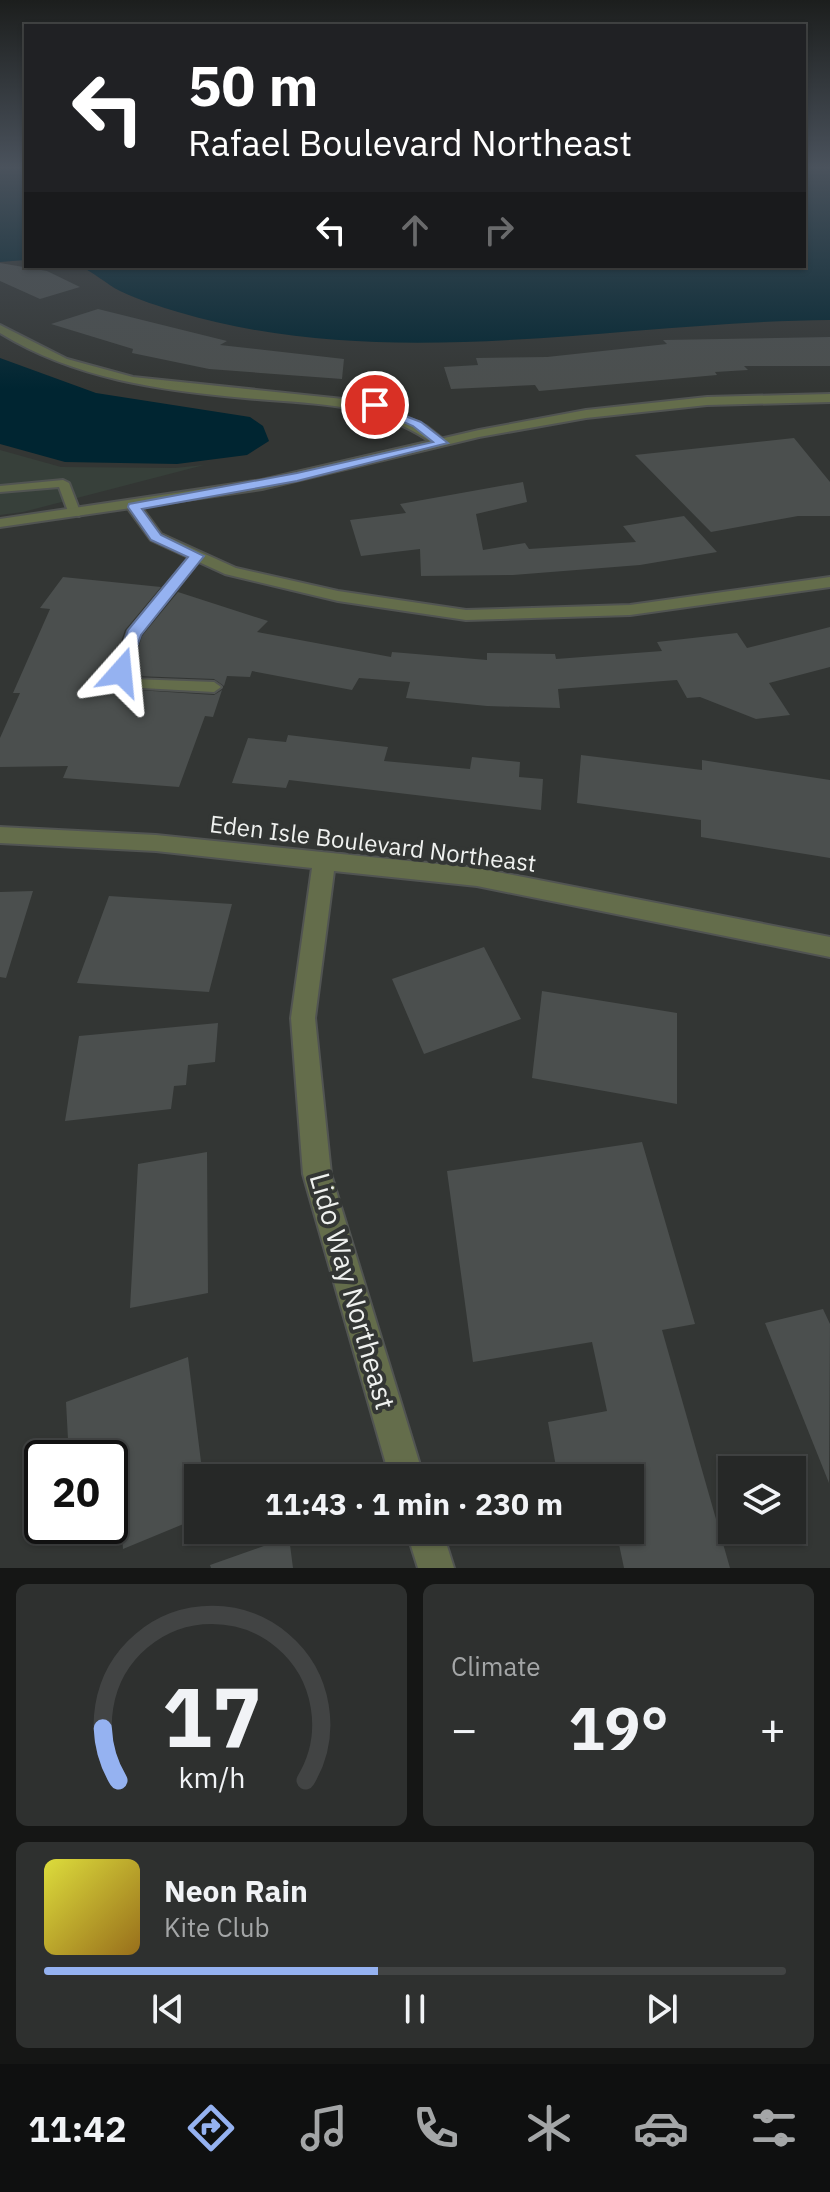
<!DOCTYPE html>
<html lang="en">
<head>
<meta charset="utf-8">
<style>
  :root { --surface:#262827; --page:#2e302f; --text:#f1f3f6; --muted:#a4a6a7; --line:#424444; --accent:#95b2f1 }
  body { margin:0; font-family:"IBM Plex Sans",sans-serif; background:var(--page); color:var(--text); height:100vh; display:flex; flex-direction:column; font-size:30px; white-space:nowrap }
  * { box-sizing:border-box; margin:0 }
  p { font-size:26px; color:var(--muted) }
  .icon { flex:none; width:44px; height:44px; fill:none; stroke:currentColor; stroke-width:2; stroke-linecap:round; stroke-linejoin:round }
  .map { position:relative; height:1568px; overflow:hidden }
  .side { display:flex; flex-direction:column; gap:16px; padding:16px; background:#151615; flex:1 }
  .side>* { flex:none }
  .guide { position:absolute; left:24px; top:24px; width:782px; height:244px; border-radius:0px; box-shadow:0 2px 6px #0004,0 0 0 2px var(--line); background:#202124; color:#fff; overflow:hidden }
  .controls { position:absolute; left:718px; top:1456px; display:grid; gap:16px }
  .controls a { display:grid; place-items:center; width:88px; height:88px; border-radius:0px; background:var(--surface); box-shadow:0 2px 6px #0004,0 0 0 2px var(--line); font-size:40px }
  .speed { position:absolute; left:24px; top:1440px; display:flex; gap:16px; font-size:40px; font-weight:700; text-align:center }
  .speed>* { display:grid; place-content:center; width:104px; height:104px; border-radius:50%; background:var(--surface); box-shadow:0 2px 6px #0004,0 0 0 2px var(--line); line-height:1 }
  .speed .limit { border:4px solid #111; border-radius:12px; background:#fff; color:#111 }
  .pin { position:absolute; display:grid; place-items:center; width:68px; height:68px; color:#fff; margin:-34px; border:4px solid #fff; border-radius:50%; box-shadow:0 2px 8px #0007 }
  .me { position:absolute; width:88px; margin:-44px; rotate:18deg; stroke-linejoin:round; filter:drop-shadow(0 0 6px #0008) }
  .turn { display:flex; align-items:center; gap:28px; height:168px; padding:0 32px; font-size:36px }
  .turn .icon { width:104px; height:104px; stroke-width:2.5 }
  .turn b { display:block; font-size:56px; line-height:68px }
  .lanes { display:flex; align-items:center; height:76px; padding:0 32px; background:#0003; justify-content:center; gap:40px; direction:ltr }
  .lanes .off { opacity:.35 }
  .big { font-size:60px; font-weight:700; line-height:1.1 }
  .side .tile { flex:1; display:flex; flex-direction:column; justify-content:center; gap:12px; min-width:0; padding:0 28px; border-radius:12px; background:var(--page) }
  .side .dial { align-items:center; gap:0 }
  .dial svg { height:208px; overflow:visible; fill:none; stroke:var(--line); stroke-width:7; stroke-linecap:round; text-anchor:middle }
  .dial text { fill:var(--text); stroke:none }
  .song { display:flex; align-items:center; gap:24px }
  .cover { width:96px; height:96px; border-radius:12px; background:linear-gradient(135deg,hsl(60 70% 55%),hsl(40 70% 35%)) }
  .played { height:8px; border-radius:4px; background:linear-gradient(90deg,var(--accent) 45%,var(--line) 45%) }
  .keys { display:flex; justify-content:space-around; direction:ltr }
  .heat { display:flex; justify-content:space-between; align-items:center; font-size:44px; direction:ltr }
  .side .tiles { flex:1; display:grid; gap:16px; grid-template-columns:1fr 1fr }
  .tile:last-child { grid-column:span 2 }
  .trip { position:absolute; left:184px; top:1464px; width:460px; height:80px; border-radius:0px; background:var(--surface); box-shadow:0 2px 6px #0004,0 0 0 2px var(--line); font-weight:700; line-height:80px; text-align:center }
  .menu { display:flex; height:128px; justify-content:space-around; align-items:center; background:#0f1010; color:var(--muted) }
  .menu .icon { width:56px; height:56px }
  .menu .active { color:var(--accent) }
  .menu b { font-size:36px; color:var(--text) }
  .map>svg:first-child { display:block }
  .built { fill:#37403a }
  .water { fill:#002531 }
  .building { fill:#4b4f4e }
  .lines { fill:none; stroke-linecap:round; stroke-linejoin:round }
  .service-casing { stroke:#515452; stroke-width:4 }
  .minor-casing { stroke:#515452; stroke-width:4 }
  .tertiary-casing { stroke:#515452; stroke-width:4 }
  .service { fill:#646d4b; fill-rule:evenodd }
  .minor { fill:#646d4b; fill-rule:evenodd }
  .tertiary { fill:#646d4b; fill-rule:evenodd }
  .route { fill:#95b2f1; stroke:#61749d; stroke-width:2 }
  .labels { text-anchor:middle; dominant-baseline:central; stroke-width:8; stroke-linejoin:round; paint-order:stroke }
  .street-label { font-size:24px; fill:#eff1ef; stroke:#333634 }
  .near-street-label { font-size:28px; fill:#eff1ef; stroke:#333634 }
</style>
</head>
<body>
<div class="map">
<svg width="830" height="1568" viewBox="0 0 830 1568">
  <rect width="100%" height="100%" fill="#333634"/>
  <path class="built" d="M0 450 61 467 175 468 204 465 23 512 0 515Z"/>
  <path class="water" d="M0 169H26V260L0 262Z
    M804 169H830V320C614 322 390 375 178 312 158 306 139 300 120 291 106 284 94 272 79 266H804Z
    M0 358 96 393 250 417 263 426 269 441 247 455 177 464 65 462 0 444Z"/>
  <path class="building" d="M0 263 47 271 80 287 40 299 0 281Z
    M98 309 227 341 220 345 344 359 342 379 209 369 132 353 133 349 51 324Z
    M830 337V366H744L748 370 715 372 717 375 539 391 535 385 451 389 444 367 478 365 476 358 547 357 667 344 663 340Z
    M794 438 830 482V516H798L711 532 635 455Z
    M523 482 527 502 476 514 483 550 525 543 529 549 636 542 623 526 684 516 717 552 640 565 513 575 421 576 420 549 361 556 350 520 406 513 400 504Z
    M63 577 161 587 125 630 111 671 122 689 214 695 222 690 213 717 205 716 179 787 63 778 68 766 0 767V738L20 693H13L50 609 40 608Z
    M178 592 268 621 257 632 391 657 392 652 487 660V653L555 654 556 659 662 651 657 642 737 633 747 648 830 627V667L769 683 790 715 756 719 700 697 687 698 677 680 558 689 560 708 487 706 406 698 410 682 359 678 352 690 252 671 250 677 227 676 224 686 214 679 135 676 131 671 142 636Z
    M288 735 388 747 384 761 470 769 472 757 520 762 519 777 543 779 541 810 289 780 286 788 232 783 248 738 286 742Z
    M581 755 702 770V760L830 780V858L701 837V820L577 803Z
    M33 891 6 978 0 977V892Z
    M109 896 232 904 209 992 77 983Z
    M484 947 521 1019 424 1054 392 979Z
    M542 991 677 1013V1104L532 1078Z
    M218 1023 215 1062 188 1065 186 1085 174 1086 171 1109 65 1121 79 1036Z
    M642 1142 695 1324 662 1330 730 1568H624L616 1530H630V1478H558L548 1422 607 1411 592 1342 473 1362 447 1171Z
    M207 1152 208 1293 130 1308 138 1164Z
    M823 1309 830 1324 829 1483 765 1323Z
    M188 1357 203 1478H198V1518L123 1549 118 1480 110 1483V1458H69L66 1402Z
    M289 1537 293 1568H211L210 1565Z"/>
  <g class="lines">
    <g class="service-casing">
      <path id="service" d="M63 480 69 483 81 514 79 516 69 514 59 487 0 492V486Z
        M197 552 203 556 139 635 128 672 133 679 214 682 221 687 214 692 124 687 114 672 128 631 193 553Z"/>
    </g>
    <g class="minor-casing">
      <path id="minor" d="M0 325 67 359 133 377 343 399 387 408 426 426 448 443 437 446C373 401 320 405 245 398 159 390 75 379 0 333Z
        M134 503 139 504 161 534 236 568 338 591 466 610 630 605 830 577V587L630 615 466 620 338 601 225 574 151 540 127 507Z
        M0 827 156 835 477 868 830 937V957L477 886 334 871 315 1018 331 1174 424 1478H390L303 1174 291 1018 312 868 156 851 0 843Z
        M406 1530H442L454 1568H418Z"/>
    </g>
    <g class="tertiary-casing">
      <path id="tertiary" d="M830 394V402L707 405 586 418 479 437 262 489 0 527V519L262 480 479 430 586 410 707 397Z"/>
    </g>
    <use href="#service" class="service"/>
    <use href="#minor" class="minor"/>
    <use href="#tertiary" class="tertiary"/>
  </g>
  <linearGradient id="sky" x2="0" y2="1"><stop stop-color="#1c1e1d"/><stop offset="0.43" stop-color="#4a525c"/><stop offset="1" stop-color="#4a525c" stop-opacity="0"/></linearGradient>
  <rect width="830" height="389" fill="url(#sky)"/>
  <path class="route" d="M371 403 421 422 448 443 297 481 142 509 161 535 204 556 141 635 127 676H115L113 672 128 630 188 557 151 540 128 507 129 504 297 473 433 442 413 426 371 408Z"/>
  <g class="labels">
    <g class="street-label">
      <text transform="translate(373 843) rotate(7)">Eden Isle Boulevard Northeast</text>
    </g>
    <g class="near-street-label">
      <text transform="translate(353 1291) rotate(74)">Lido Way Northeast</text>
    </g>
  </g>
</svg>
<div class="controls">
<a><svg class="icon" aria-label="layers" viewBox="0 0 24 24"><path d="M12 4l9 5-9 5-9-5zM3 14l9 5 9-5"/></svg></a>
</div>
<div class="speed"><div class="limit">20</div></div>
<div class="pin" style="left:375px;top:405px;background:#d93025"><svg class="icon" aria-label="arrive" viewBox="0 0 24 24"><path d="M6 21V4h12l-3 4 3 4H6"/></svg></div>
<svg class="me" style="left:121px;top:672px" viewBox="-20 -20 40 40"><path d="M0-17L14 15 0 8-14 15z" fill="#95b2f1" stroke="#fff" stroke-width="4"/></svg>
<div class="trip">11:43 · 1 min · 230 m</div>
<div class="guide">
<div class="turn"><svg class="icon" aria-label="left" viewBox="0 0 24 24"><path d="M17 20v-9H6M10 6l-5 5 5 5"/></svg><div><b>50 m</b>Rafael Boulevard Northeast</div></div>
<div class="lanes"><svg class="icon" aria-label="left" viewBox="0 0 24 24"><path d="M17 20v-9H6M10 6l-5 5 5 5"/></svg><svg class="icon off" aria-label="ahead" viewBox="0 0 24 24"><path d="M12 20V5M6 11l6-6 6 6"/></svg><svg class="icon off" aria-label="right" viewBox="0 0 24 24"><path d="M7 20v-9h11M14 6l5 5-5 5"/></svg></div>
</div>
</div>
<section class="side">
<div class="tiles">
<div class="tile dial"><svg viewBox="0 0 100 80">
<path d="M14 69A42 42 0 1 1 86 69"/>
<path d="M14 69A42 42 0 0 1 8 49" stroke="#95b2f1"/>
<text x="50" y="56" font-size="32" font-weight="700">17</text>
<text x="50" y="72" font-size="11">km/h</text>
</svg></div>
<div class="tile"><p>Climate</p>
<div class="heat"><a>−</a><b class="big">19°</b><a>+</a></div>
</div>
<div class="tile">
<div class="song"><i class="cover"></i><div><b>Neon Rain</b><p>Kite Club</p></div></div>
<div class="played"></div>
<div class="keys"><svg class="icon" aria-label="previous" viewBox="0 0 24 24"><path d="M18 5L8 12l10 7zM5 5v14"/></svg><svg class="icon" aria-label="pause" viewBox="0 0 24 24"><path d="M8 5v14M16 5v14"/></svg><svg class="icon" aria-label="next" viewBox="0 0 24 24"><path d="M6 5l10 7-10 7zM19 5v14"/></svg></div>
</div>
</div>
</section>
<nav class="menu">
<b>11:42</b>
<svg class="icon active" aria-label="directions" viewBox="0 0 24 24"><path d="M12 3l9 9-9 9-9-9zM9 14v-3h6M13 9l2 2-2 2"/></svg>
<svg class="icon" aria-label="music" viewBox="0 0 24 24"><path d="M9 18V5l10-2v13"/><circle cx="6" cy="18" r="3"/><circle cx="16" cy="16" r="3"/></svg>
<svg class="icon" aria-label="phone" viewBox="0 0 24 24"><path d="M5 4h4l2 5-3 2q2 4 5 5l2-3 5 2v4C11 20 4 13 5 4z"/></svg>
<svg class="icon" aria-label="climate" viewBox="0 0 24 24"><path d="M12 3v18M4 7l16 10M4 17L20 7"/></svg>
<svg class="icon" aria-label="car" viewBox="0 0 24 24"><path d="M5 17H2v-5l4-1 3-4h7l3 4 3 1v5h-3M9 17h6M6 11h13"/><circle cx="7" cy="17" r="2"/><circle cx="17" cy="17" r="2"/></svg>
<svg class="icon" aria-label="filters" viewBox="0 0 24 24"><path d="M4 7h16M4 17h16"/><circle cx="9" cy="7" r="2"/><circle cx="15" cy="17" r="2"/></svg>
</nav>
</body>
</html>
